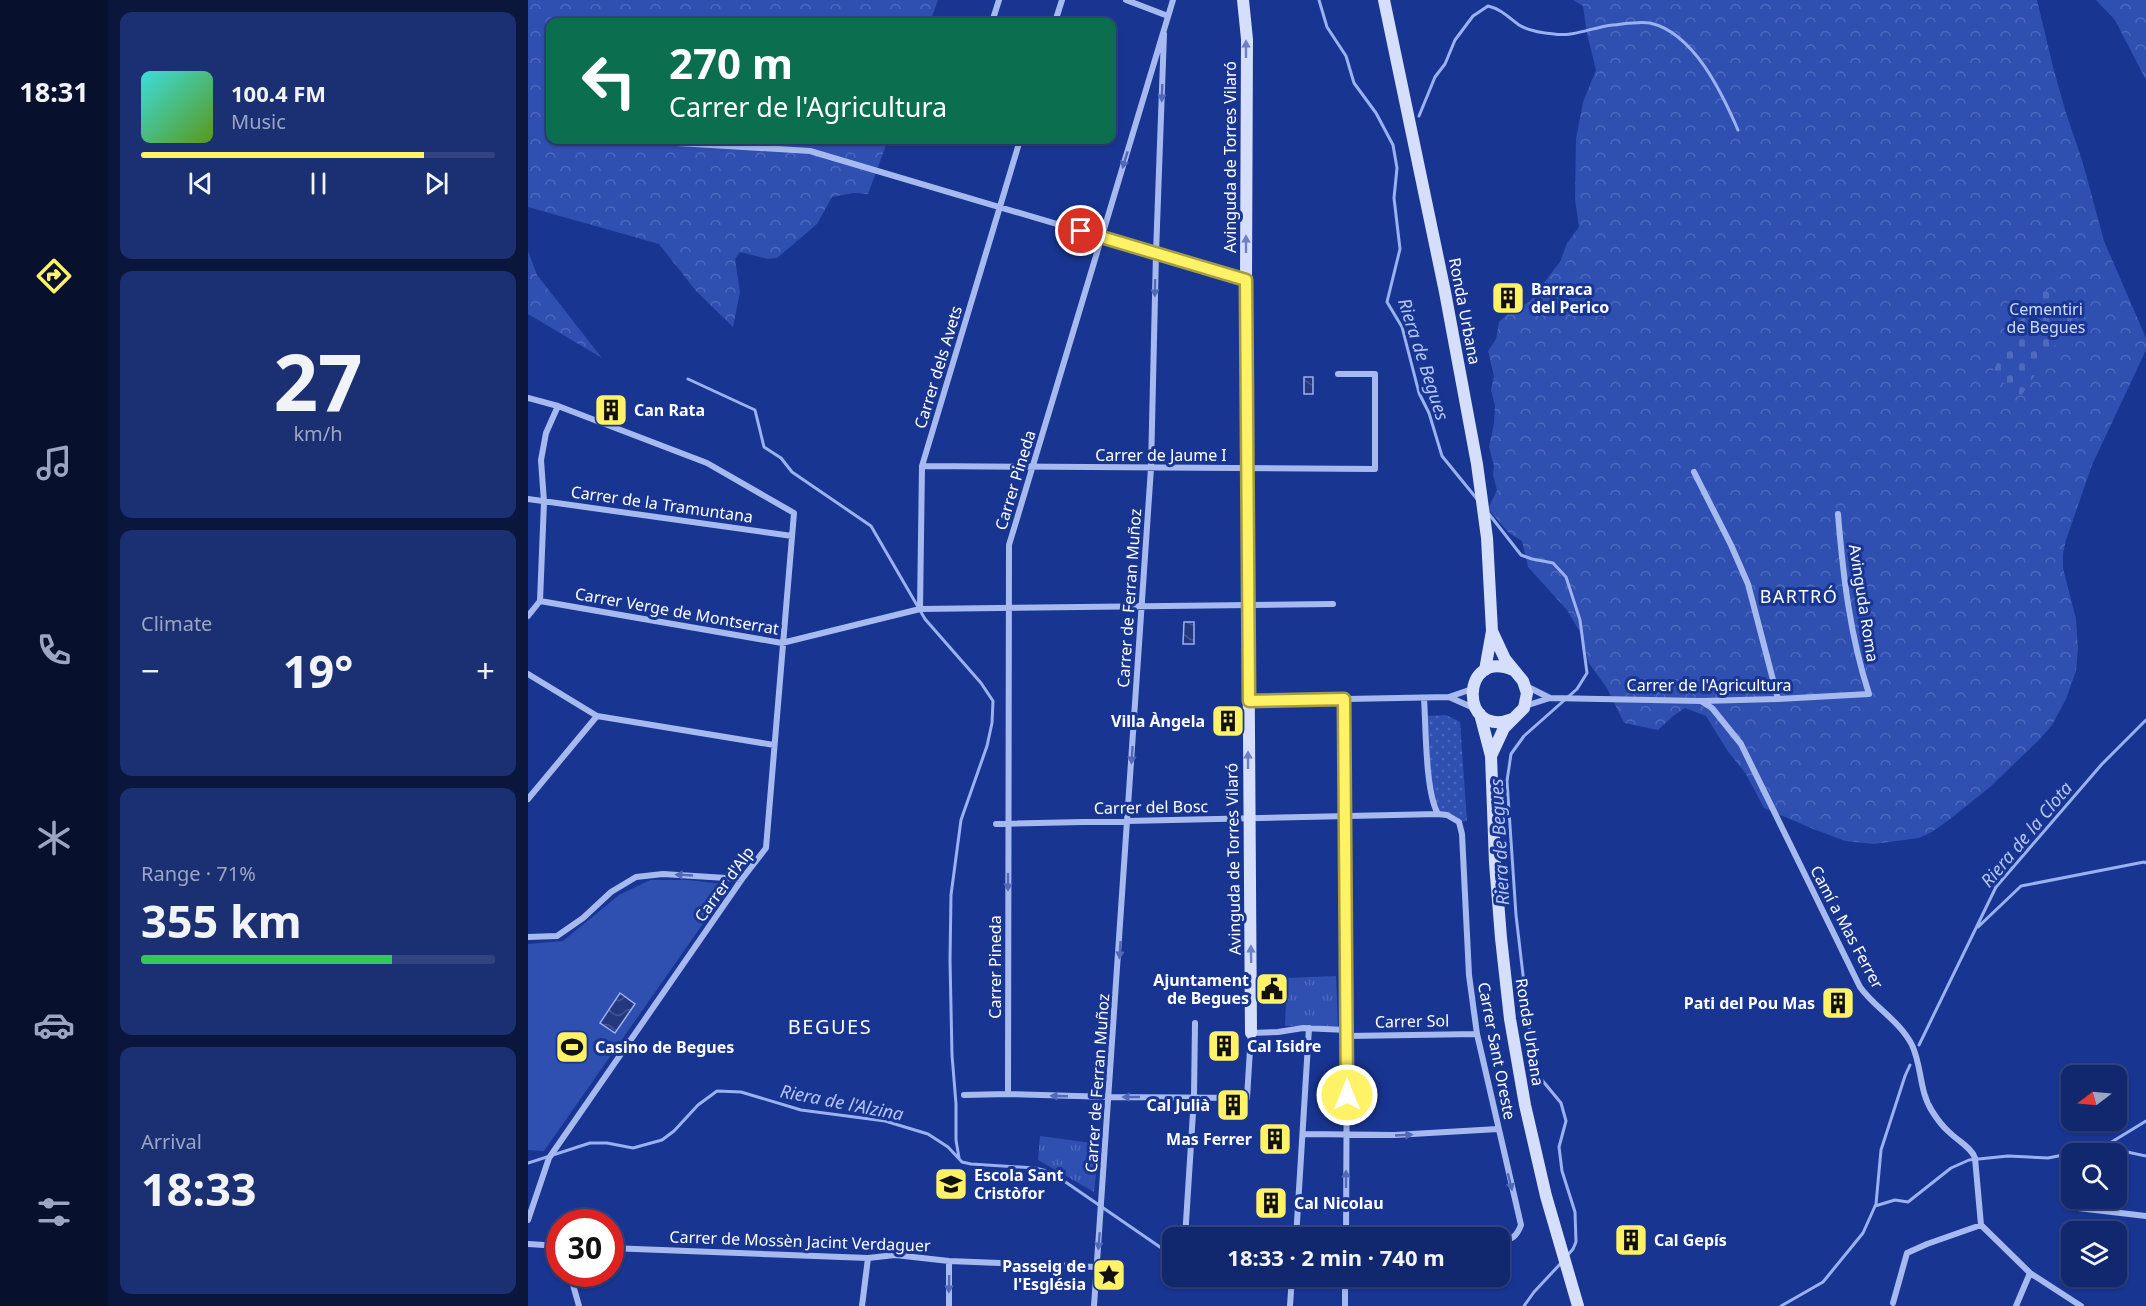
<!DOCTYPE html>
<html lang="en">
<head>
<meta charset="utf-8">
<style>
  :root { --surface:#12286e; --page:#1b3073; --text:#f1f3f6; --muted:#9ca6c2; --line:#314481; --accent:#fff266 }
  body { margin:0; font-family:"Noto Sans",sans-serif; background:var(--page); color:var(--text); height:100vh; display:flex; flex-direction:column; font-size:22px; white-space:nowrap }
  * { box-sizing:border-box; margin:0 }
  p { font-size:20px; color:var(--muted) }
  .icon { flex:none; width:33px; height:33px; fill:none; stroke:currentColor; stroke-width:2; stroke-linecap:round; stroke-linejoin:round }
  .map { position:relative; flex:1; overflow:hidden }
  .details { display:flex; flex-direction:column; gap:12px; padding:12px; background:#0a163c; width:420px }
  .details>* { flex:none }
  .guide { position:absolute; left:18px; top:18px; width:570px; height:126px; border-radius:12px; box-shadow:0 2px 4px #0004,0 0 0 2px var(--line); background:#0b6e4f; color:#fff; overflow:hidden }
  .needle { width:39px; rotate:254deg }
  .buttons { position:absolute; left:1533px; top:1065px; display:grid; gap:12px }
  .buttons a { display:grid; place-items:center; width:66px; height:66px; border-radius:12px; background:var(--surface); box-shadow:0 2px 4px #0004,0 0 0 2px var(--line); font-size:30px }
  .speed { position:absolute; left:18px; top:1209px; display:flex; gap:12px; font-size:30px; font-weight:700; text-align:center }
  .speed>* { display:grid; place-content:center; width:78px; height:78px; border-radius:50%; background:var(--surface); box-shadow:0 2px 4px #0004,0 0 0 2px var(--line); line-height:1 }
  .speed .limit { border:9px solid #d22; background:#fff; color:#111 }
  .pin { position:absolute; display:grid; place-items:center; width:51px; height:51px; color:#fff; margin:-26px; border:3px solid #fff; border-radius:50%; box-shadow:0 2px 6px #0007 }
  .me { position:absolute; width:66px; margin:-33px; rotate:0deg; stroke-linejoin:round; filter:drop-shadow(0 0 4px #0008) }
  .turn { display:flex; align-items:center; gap:21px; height:126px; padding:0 24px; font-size:27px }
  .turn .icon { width:78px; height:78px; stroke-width:2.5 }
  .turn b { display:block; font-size:42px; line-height:51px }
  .big { font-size:45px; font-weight:700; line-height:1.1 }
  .details .widget { flex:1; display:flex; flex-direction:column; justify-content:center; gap:9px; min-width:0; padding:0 21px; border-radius:12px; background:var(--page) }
  .details .dial { align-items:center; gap:0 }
  .dial b { font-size:78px; line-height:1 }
  .song { display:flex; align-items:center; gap:18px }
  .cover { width:72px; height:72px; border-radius:9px; background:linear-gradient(135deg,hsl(180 70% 55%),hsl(90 70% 35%)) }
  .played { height:6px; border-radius:3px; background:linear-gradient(90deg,var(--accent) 80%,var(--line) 80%) }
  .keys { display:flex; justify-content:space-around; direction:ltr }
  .heat { display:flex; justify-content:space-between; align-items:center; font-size:33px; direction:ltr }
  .charge { height:9px; border-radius:4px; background:linear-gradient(90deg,#34c759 71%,var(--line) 0) }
  .trip { position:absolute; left:634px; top:1227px; width:348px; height:60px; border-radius:12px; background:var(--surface); box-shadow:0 2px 4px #0004,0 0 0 2px var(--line); font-weight:700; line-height:60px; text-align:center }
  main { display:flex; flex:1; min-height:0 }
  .dock { display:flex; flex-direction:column; width:108px; justify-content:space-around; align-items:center; background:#07102c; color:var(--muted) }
  .dock .icon { width:42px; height:42px }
  .dock .active { color:var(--accent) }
  .dock b { font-size:27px; color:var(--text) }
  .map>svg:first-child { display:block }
  .grass { fill:url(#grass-tufts) }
  .forest { fill:url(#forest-crowns) }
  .cemetery { fill:url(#cemetery-stones) }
  .park { fill:url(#park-dots) }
  .pitch { fill:#2f4fb1 }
  .water { fill:url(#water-waves); stroke:#9ab1f2; stroke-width:1.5 }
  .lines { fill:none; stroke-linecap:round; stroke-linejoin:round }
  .stream { stroke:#9ab1f2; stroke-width:3 }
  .street { stroke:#a7baf0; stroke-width:6 }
  .secondary { stroke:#d5defb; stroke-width:12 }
  .oneway { fill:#6d81c1 }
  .oneway2 { fill:#516ab8 }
  .route-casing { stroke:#a69d42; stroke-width:15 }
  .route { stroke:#fff266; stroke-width:10 }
  .labels { text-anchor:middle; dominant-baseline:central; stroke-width:6; stroke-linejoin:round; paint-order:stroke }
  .street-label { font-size:16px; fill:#fff; stroke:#183592 }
  .poi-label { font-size:16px; font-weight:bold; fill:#fff; stroke:#183592; text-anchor:start }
  .park-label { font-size:16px; fill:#ced9fb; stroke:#183592 }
  .water-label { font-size:18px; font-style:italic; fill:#b4c5f7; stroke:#183592 }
  .neighbourhood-label { font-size:18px; letter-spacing:1.5px; fill:#fff; stroke:#183592 }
  .quarter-label { font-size:20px; letter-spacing:1.5px; fill:#fff; stroke:#183592 }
</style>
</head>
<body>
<main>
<nav class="dock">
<b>18:31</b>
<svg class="icon active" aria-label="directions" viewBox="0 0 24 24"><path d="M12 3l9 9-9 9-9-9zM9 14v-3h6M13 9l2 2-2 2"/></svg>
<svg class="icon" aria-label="music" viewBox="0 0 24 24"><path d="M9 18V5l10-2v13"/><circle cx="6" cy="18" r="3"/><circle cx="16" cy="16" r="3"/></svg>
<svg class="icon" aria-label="phone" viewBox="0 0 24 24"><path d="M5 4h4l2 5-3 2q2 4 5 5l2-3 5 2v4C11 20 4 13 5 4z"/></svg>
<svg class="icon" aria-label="climate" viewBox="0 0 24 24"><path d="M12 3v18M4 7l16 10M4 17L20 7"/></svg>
<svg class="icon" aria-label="car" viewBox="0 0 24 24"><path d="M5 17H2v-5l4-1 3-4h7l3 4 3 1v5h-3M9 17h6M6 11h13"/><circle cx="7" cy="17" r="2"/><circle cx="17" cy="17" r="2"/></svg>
<svg class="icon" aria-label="filters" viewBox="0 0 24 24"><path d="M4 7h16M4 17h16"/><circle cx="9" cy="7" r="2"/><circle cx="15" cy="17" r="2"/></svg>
</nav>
<section class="details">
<div class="widget">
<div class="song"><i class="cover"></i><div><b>100.4 FM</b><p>Music</p></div></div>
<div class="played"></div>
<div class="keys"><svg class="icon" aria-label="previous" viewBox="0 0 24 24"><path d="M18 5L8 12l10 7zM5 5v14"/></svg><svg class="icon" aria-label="pause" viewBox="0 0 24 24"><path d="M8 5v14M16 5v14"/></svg><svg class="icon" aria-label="next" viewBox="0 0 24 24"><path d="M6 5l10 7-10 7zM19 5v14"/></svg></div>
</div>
<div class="widget dial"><b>27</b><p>km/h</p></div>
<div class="widget"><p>Climate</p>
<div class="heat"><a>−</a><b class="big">19°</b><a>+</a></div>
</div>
<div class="widget"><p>Range · 71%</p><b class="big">355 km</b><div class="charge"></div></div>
<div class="widget"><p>Arrival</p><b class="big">18:33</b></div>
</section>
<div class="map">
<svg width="1618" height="1306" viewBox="0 0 1618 1306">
  <defs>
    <pattern id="grass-tufts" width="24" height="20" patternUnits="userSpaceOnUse" patternTransform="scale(1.5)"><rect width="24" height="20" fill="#2f4fb1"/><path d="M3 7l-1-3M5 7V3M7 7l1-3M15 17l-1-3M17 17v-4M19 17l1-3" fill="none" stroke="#4e69bd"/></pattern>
    <pattern id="forest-crowns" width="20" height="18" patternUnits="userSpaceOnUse" patternTransform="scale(1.5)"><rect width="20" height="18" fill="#2f4fb1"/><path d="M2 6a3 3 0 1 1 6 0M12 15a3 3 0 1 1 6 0" fill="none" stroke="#4e69bd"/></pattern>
    <pattern id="cemetery-stones" width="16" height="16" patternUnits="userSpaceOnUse" patternTransform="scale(1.5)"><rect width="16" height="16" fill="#2f4fb1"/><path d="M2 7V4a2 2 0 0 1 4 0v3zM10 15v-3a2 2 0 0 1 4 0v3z" fill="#4e69bd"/></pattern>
    <pattern id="park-dots" width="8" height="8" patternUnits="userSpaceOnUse" patternTransform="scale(1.5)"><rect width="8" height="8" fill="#2f4fb1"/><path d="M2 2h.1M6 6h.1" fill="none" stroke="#4e69bd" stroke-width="1.8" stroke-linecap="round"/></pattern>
    <pattern id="water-waves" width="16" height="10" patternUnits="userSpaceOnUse" patternTransform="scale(1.5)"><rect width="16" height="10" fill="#24387f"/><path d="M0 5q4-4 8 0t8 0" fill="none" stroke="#455692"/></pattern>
  </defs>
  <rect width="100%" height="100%" fill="#183592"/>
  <path class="grass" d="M808 976 810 1026H757L759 978Z
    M512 1136 571 1144 566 1192 510 1160Z"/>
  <path class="forest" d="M0 0H410L402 22H22V140H360L340 194 326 193 304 197 289 224 249 258 240 259 212 252 207 259 212 292 205 327 168 291 131 244 0 207Z
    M1045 0H1509L1525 67 1538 113 1554 160 1576 241 1618 338V350L1564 465 1538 540 1535 554V568L1548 619 1550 649 1548 671 1538 699 1524 725 1510 741 1462 787 1422 819 1404 832 1391 838 1346 844 1317 841 1283 828 1236 808 1218 774 1199 750 1178 716 1157 708 1145 716 1130 730 1096 723 1079 688 1060 662 1055 637 1039 610 1000 567 994 541 981 533 960 509 969 490 965 475 966 466 961 447 966 423 967 406 963 390 966 376 960 351 968 339 971 322 984 310 1001 302 1032 262 1039 243 1051 227 1047 199 1048 139 1055 102 1068 70 1059 34 1055 6Z
    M1568 0H1618V80L1587 20Z
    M0 251 9 275 74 358 0 314Z"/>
  <path class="cemetery" d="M1511 286 1549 312 1493 396 1464 373Z"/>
  <path class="park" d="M918 715 932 722 939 821 931 822 910 814 905 807 897 716Z"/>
  <path class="pitch" d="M122 880H160L202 885 16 1151 0 1150V944L35 941 91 895Z"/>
  <path class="water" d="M776 377H785V394H776Z
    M656 622H666V644H655Z
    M92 993 107 1004 87 1033 72 1023Z"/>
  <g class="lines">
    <path class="stream" d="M791 0 799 27 818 56 826 83 848 113 865 145 869 168 866 198 872 249 859 302 874 327 891 393 901 413 914 456 949 499
      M891 116 907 77 917 64 927 40 945 16 960 6C973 9 980 17 991 25 1001 31 1015 33 1026 34 1046 37 1065 27 1085 25 1096 24 1111 21 1122 23 1166 33 1194 93 1210 130
      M160 379 227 410 236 447 253 458 264 472 343 526 397 619 453 683 465 701 464 723 459 746 433 820 423 895 422 960 424 1055 428 1104V1140L431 1158
      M961 514 993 555 1004 559 1025 563 1038 577 1052 620 1059 673 1049 689 996 736 983 754 979 781 988 915 1003 1043 1009 1074 1033 1103 1038 1121 1031 1147 1034 1171 1047 1212 1048 1242 1045 1249 1038 1257
      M1450 927 1493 886 1616 862 1618 863
      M1391 1045 1468 887 1574 764 1618 720
      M1576 1147 1618 1156
      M0 1163 62 1143H79L105 1148 134 1140 146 1131 170 1105 189 1091 213 1092 273 1110 357 1121 400 1134 420 1147 434 1162 443 1164 507 1168 523 1172 645 1256
      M1347 1206 1367 1200 1380 1202 1423 1168 1441 1160 1480 1156 1520 1158 1530 1156 1559 1148 1577 1146 1618 1121
      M669 1276 673 1287
      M996 1306 1006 1292 1034 1262
      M1253 1306 1295 1282 1335 1233 1348 1204 1353 1150 1377 1076 1382 1065"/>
    <path class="street" d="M598 0 640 16
      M464 22 471 0
      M527 22 534 0
      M99 140 282 151 718 280
      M0 398 30 406 179 463 266 513 238 848 214 879 21 1158 0 1220
      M394 466 847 469V374H810
      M1166 472 1203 545 1220 584 1250 699
      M0 499 264 536
      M12 601 254 643 392 609 805 604
      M392 609 394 466 492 140
      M0 616 12 601 16 502 13 460 18 433 30 406
      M0 674 69 716 246 745
      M998 686 1022 698
      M921 697 948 709
      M896 698C898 726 897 791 910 814
      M816 699 819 1030 818 1238
      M721 701 921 697 944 689
      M1173 701 1184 708 1213 744 1332 987C1347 1008 1372 1021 1384 1045 1394 1066 1391 1091 1404 1111 1409 1119 1414 1126 1421 1132 1430 1141 1443 1147 1447 1158L1453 1225 1502 1273 1553 1306
      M997 706 1022 698 1173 701 1250 699 1341 694C1322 636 1315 575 1310 514
      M0 799 69 716
      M468 824 910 814 919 815 931 822 934 834 941 975 949 1034 993 1225C989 1236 984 1240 972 1241
      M0 937 29 936 55 918 83 892 108 877 135 874 214 879
      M819 1036 949 1034
      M480 1094 481 545 645 0
      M436 1095 480 1094 582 1097 719 1098 723 1033 750 1032 775 1028 819 1030
      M776 1134 867 1135 970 1129
      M1550 1208 1618 1216
      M657 1238 666 1097 667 1023
      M768 1238 781 1028
      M0 1244 32 1246
      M82 1248 340 1258 367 1255 421 1261 569 1267
      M42 1274 51 1306
      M1365 1303 1379 1253 1399 1244 1453 1225
      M334 1306 340 1258
      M421 1306V1261
      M566 1306 623 468 628 253 636 34
      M762 1306 764 1276
      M817 1306V1276
      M1488 1306 1502 1273"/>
    <path class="secondary" d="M715 0 719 39 718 280 723 1033
      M856 0 917 292 949 464 959 538 964 631 957 670
      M952 714 963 756 967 863 973 938 982 1019 997 1105 1018 1196 1050 1306
      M984 719C931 740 932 647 985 670
      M963 756 976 728 996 708 999 693 995 681 977 659 964 631"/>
  </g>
  <defs><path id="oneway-solid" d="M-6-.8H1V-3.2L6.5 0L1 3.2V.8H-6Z" transform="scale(1.5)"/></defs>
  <g class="oneway">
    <use href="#oneway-solid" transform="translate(718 49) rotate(-90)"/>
    <use href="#oneway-solid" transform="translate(718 244) rotate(-90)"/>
    <use href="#oneway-solid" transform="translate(720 760) rotate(-90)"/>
    <use href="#oneway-solid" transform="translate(723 954) rotate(-91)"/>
  </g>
  <g class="oneway2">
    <use href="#oneway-solid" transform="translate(634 93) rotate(92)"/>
    <use href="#oneway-solid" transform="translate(597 160) rotate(107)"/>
    <use href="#oneway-solid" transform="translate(627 288) rotate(91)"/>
    <use href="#oneway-solid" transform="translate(604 755) rotate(94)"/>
    <use href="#oneway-solid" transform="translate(156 875) rotate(-177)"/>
    <use href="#oneway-solid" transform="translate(480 882) rotate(90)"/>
    <use href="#oneway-solid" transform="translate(592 950) rotate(94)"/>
    <use href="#oneway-solid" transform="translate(531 1096) rotate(-178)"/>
    <use href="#oneway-solid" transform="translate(603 1097) rotate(180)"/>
    <use href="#oneway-solid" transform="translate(876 1135) rotate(-3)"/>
    <use href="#oneway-solid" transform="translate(818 1179) rotate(-90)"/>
    <use href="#oneway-solid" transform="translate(982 1182) rotate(76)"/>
    <use href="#oneway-solid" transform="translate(571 1241) rotate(95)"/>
    <use href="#oneway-solid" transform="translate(421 1284) rotate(91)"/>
  </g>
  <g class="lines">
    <g class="route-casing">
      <path id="route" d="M553 231 718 280 721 701 816 699 819 1095"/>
    </g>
    <use href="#route" class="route"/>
  </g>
  <defs>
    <g id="building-square" transform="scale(1.725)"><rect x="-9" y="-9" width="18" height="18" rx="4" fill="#fff266" stroke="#183592"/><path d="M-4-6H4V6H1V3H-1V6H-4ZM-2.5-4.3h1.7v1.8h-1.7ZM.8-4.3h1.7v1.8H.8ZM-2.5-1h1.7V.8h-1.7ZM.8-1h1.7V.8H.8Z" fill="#111"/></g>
    <g id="civic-square" transform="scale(1.725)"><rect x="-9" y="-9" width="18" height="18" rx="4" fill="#fff266" stroke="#183592"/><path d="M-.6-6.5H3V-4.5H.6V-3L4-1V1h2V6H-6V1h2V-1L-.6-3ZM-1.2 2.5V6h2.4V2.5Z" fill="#111"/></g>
    <g id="stadium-square" transform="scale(1.725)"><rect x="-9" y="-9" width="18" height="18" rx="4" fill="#fff266" stroke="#183592"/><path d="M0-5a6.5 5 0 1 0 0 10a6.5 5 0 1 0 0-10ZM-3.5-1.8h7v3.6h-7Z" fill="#111"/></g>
    <g id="school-square" transform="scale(1.725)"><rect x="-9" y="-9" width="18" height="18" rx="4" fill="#fff266" stroke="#183592"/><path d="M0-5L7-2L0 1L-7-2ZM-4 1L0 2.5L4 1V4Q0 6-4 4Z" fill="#111"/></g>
    <g id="sight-square" transform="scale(1.725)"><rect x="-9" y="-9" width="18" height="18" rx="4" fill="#fff266" stroke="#183592"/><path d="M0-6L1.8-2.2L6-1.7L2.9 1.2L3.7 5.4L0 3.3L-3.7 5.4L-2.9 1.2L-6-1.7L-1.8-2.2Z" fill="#111"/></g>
  </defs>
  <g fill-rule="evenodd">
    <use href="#building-square" x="980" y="298"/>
    <use href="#building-square" x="83" y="410"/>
    <use href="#building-square" x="700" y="721"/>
    <use href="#civic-square" x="744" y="989"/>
    <use href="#building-square" x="1310" y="1003"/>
    <use href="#building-square" x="696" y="1046"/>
    <use href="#stadium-square" x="44" y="1047"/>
    <use href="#building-square" x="705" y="1105"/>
    <use href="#building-square" x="747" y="1139"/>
    <use href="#school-square" x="423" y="1184"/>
    <use href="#building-square" x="743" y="1203"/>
    <use href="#building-square" x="1103" y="1240"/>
    <use href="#sight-square" x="581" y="1275"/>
  </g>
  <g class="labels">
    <g class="street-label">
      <text transform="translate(702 157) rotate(-90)">Avinguda de Torres Vilaró</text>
      <text transform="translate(937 311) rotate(79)">Ronda Urbana</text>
      <text transform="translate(410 367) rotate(-73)">Carrer dels Avets</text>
      <text x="633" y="455">Carrer de Jaume I</text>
      <text transform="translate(487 480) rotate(-73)">Carrer Pineda</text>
      <text transform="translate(134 504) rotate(8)">Carrer de la Tramuntana</text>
      <text transform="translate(601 598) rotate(-86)">Carrer de Ferran Muñoz</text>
      <text transform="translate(1336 603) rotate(81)">Avinguda Roma</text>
      <text transform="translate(149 611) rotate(10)">Carrer Verge de Montserrat</text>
      <text x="1181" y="685">Carrer de l'Agricultura</text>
      <text transform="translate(623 807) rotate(-1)">Carrer del Bosc</text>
      <text transform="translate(705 859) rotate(-91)">Avinguda de Torres Vilaró</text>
      <text transform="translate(196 884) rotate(-54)">Carrer d'Alp</text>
      <text transform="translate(1319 927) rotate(62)">Camí a Mas Ferrer</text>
      <text transform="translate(467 967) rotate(-90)">Carrer Pineda</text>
      <text transform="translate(884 1021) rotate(-1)">Carrer Sol</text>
      <text transform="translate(1002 1032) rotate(81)">Ronda Urbana</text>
      <text transform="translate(969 1051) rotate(79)">Carrer Sant Oreste</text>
      <text transform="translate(569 1083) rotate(-86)">Carrer de Ferran Muñoz</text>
      <text transform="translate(272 1241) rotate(2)">Carrer de Mossèn Jacint Verdaguer</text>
    </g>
    <g class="poi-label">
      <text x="1003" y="289">Barraca<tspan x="1003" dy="18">del Perico</tspan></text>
      <text x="106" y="410">Can Rata</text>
      <text x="677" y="721" text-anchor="end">Villa Àngela</text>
      <text x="721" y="980" text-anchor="end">Ajuntament<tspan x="721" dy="18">de Begues</tspan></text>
      <text x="1287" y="1003" text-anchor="end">Pati del Pou Mas</text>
      <text x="719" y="1046">Cal Isidre</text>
      <text x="67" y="1047">Casino de Begues</text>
      <text x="682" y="1105" text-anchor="end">Cal Julià</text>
      <text x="724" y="1139" text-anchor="end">Mas Ferrer</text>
      <text x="446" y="1175">Escola Sant<tspan x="446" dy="18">Cristòfor</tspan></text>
      <text x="766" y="1203">Cal Nicolau</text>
      <text x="1126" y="1240">Cal Gepís</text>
      <text x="558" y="1266" text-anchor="end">Passeig de<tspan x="558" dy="18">l'Església</tspan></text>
    </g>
    <g class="park-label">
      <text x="1518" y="309">Cementiri<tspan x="1518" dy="18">de Begues</tspan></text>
    </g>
    <g class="water-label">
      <text transform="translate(896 359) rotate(72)">Riera de Begues</text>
      <text transform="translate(1498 834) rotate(-50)">Riera de la Clota</text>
      <text transform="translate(971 842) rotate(-93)">Riera de Begues</text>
      <text transform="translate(314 1102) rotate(11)">Riera de l'Alzina</text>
    </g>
    <g class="neighbourhood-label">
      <text x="1271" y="596">BARTRÓ</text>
    </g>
    <g class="quarter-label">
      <text x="302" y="1026">BEGUES</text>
    </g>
  </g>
</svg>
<div class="buttons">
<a><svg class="needle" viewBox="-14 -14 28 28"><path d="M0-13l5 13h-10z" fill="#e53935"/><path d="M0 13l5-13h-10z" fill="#9ca6c2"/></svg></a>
<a><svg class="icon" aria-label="search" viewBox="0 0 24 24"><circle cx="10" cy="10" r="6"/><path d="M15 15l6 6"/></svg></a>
<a><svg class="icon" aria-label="layers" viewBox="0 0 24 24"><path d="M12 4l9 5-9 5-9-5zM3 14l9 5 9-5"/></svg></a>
</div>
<div class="speed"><div class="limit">30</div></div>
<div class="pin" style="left:553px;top:231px;background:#d93025"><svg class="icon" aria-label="arrive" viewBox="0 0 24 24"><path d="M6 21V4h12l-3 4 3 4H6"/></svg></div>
<svg class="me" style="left:819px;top:1095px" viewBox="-20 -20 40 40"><circle r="17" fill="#fff266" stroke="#fff" stroke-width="3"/><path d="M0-11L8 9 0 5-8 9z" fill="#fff"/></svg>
<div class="trip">18:33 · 2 min · 740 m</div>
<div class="guide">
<div class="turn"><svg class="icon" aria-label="left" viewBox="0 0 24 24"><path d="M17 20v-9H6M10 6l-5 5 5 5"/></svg><div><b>270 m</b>Carrer de l'Agricultura</div></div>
</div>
</div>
</main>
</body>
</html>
